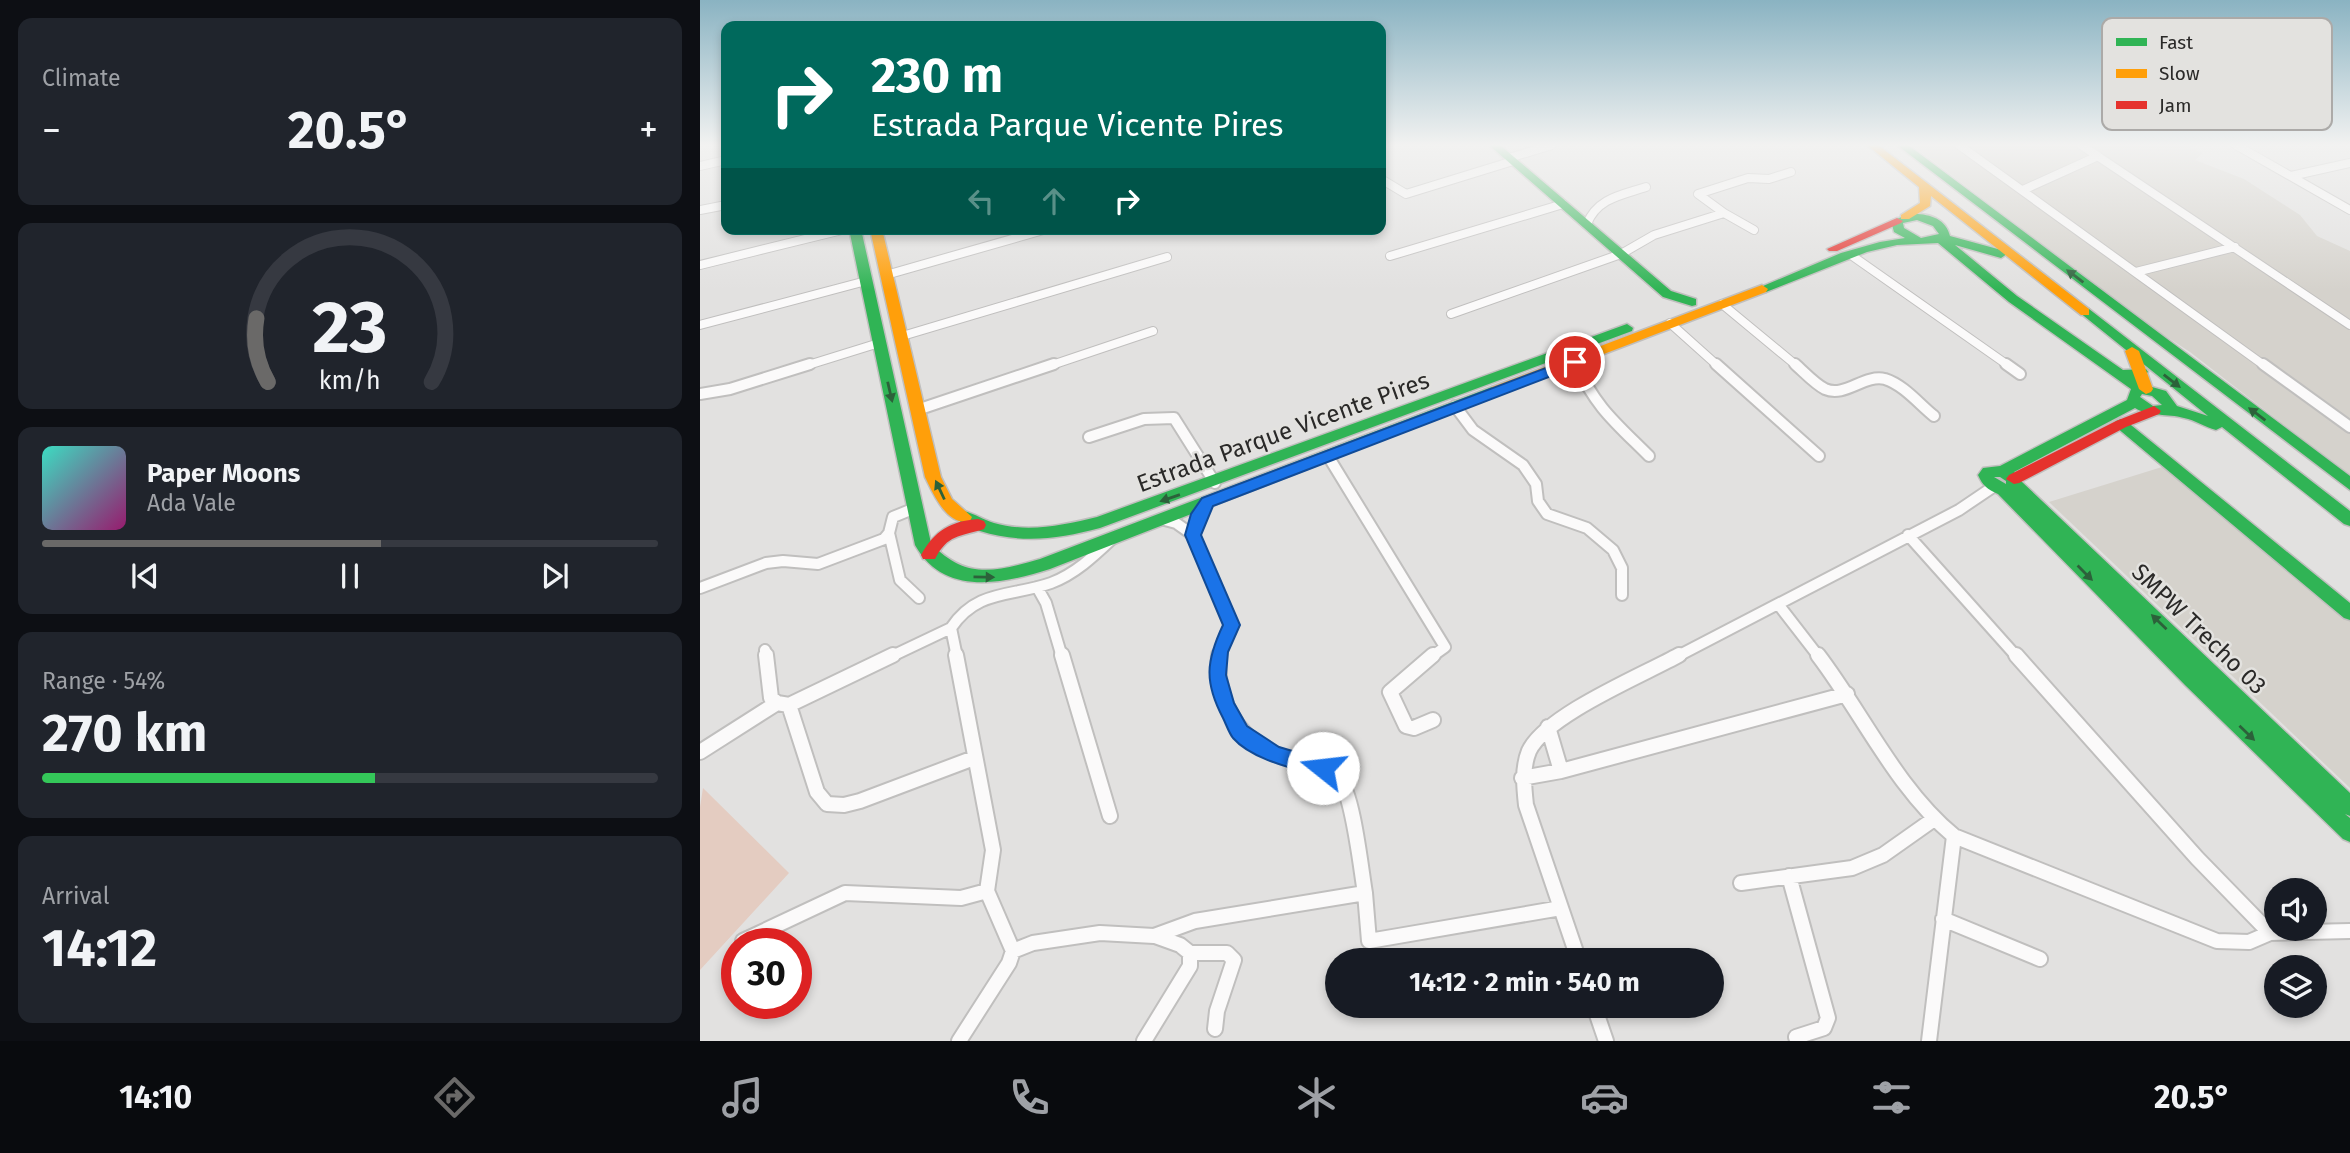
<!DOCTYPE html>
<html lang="en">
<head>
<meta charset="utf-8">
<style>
  :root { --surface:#171b24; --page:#20242c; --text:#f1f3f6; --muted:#9ea1a6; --line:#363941; --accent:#6a6968 }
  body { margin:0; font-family:"Fira Sans",sans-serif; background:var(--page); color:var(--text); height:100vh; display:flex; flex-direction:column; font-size:26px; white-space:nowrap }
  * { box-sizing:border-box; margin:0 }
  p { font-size:23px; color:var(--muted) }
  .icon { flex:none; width:38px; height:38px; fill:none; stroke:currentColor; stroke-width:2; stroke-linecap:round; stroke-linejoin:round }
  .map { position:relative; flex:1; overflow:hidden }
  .sheet { display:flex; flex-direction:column; gap:18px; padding:18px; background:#0d0f14; width:700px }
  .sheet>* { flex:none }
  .banner { position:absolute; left:21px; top:21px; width:665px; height:214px; border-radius:14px; box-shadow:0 4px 10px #0003; background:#00695c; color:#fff; overflow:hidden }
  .buttons { position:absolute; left:1564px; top:878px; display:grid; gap:14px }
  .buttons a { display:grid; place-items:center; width:63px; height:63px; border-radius:50%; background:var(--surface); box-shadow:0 4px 10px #0003; font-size:35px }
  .speed { position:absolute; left:21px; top:928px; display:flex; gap:14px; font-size:35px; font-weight:700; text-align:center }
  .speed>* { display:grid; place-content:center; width:91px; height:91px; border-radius:50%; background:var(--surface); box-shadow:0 4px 10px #0003; line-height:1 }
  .speed .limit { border:10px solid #d22; background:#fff; color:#111 }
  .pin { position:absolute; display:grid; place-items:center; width:60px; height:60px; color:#fff; margin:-30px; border:4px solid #fff; border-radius:50%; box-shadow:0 2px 7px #0007 }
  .me { position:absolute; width:77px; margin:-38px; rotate:286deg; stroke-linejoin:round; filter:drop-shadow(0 0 5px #0008) }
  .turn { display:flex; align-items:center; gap:24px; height:147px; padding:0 35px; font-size:32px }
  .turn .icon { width:91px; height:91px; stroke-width:2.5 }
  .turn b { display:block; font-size:49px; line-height:60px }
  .lanes { display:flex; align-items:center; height:66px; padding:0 35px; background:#0003; justify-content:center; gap:35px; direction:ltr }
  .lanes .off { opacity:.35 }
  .big { font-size:52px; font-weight:700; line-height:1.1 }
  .sheet .tile { flex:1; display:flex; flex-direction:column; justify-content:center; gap:10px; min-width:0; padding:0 24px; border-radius:14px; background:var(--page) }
  .sheet .dial { align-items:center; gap:0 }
  .dial svg { height:182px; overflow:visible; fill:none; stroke:var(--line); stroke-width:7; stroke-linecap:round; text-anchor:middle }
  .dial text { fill:var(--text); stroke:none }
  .song { display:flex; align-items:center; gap:21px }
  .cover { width:84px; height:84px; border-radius:10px; background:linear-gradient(135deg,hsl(170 70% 55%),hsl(320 70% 35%)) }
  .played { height:7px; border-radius:4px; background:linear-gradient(90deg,var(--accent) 55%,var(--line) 55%) }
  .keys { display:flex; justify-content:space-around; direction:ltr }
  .heat { display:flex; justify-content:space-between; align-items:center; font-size:38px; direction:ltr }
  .charge { height:10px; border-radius:5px; background:linear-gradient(90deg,#34c759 54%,var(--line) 0) }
  .trip { position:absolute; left:625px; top:948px; width:399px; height:70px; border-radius:35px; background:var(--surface); box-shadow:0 4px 10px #0003; font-weight:700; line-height:70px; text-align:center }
  .tabs { display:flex; height:112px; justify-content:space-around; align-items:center; background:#090b0e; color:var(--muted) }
  .tabs .icon { width:49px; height:49px }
  .tabs .on { color:var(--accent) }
  .tabs b { font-size:32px; color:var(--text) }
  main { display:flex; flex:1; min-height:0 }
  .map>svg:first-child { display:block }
  .built { fill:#d5d2cc }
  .green { fill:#e4ccc1 }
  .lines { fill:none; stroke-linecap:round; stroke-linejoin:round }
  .street-far2-casing { stroke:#c0bfbe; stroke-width:10 }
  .street-far1-casing { stroke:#c0bfbe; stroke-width:14 }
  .street-casing { stroke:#c0bfbe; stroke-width:18 }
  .fast-casing { stroke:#c0bfbe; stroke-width:3 }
  .slow-casing { stroke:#c0bfbe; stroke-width:3 }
  .jam-casing { stroke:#c0bfbe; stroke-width:3 }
  .street-far2 { stroke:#fbfafa; stroke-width:8 }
  .street-far1 { stroke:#fbfafa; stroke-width:10 }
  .street { stroke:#fbfafa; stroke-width:14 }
  .fast { fill:#30b455; fill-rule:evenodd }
  .slow { fill:#ff9f0a; fill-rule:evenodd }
  .jam { fill:#e5322d; fill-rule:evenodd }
  .oneway { fill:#2c613a }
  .route { fill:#1a73e8; stroke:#114b97; stroke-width:2 }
  .labels { text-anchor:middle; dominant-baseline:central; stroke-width:5; stroke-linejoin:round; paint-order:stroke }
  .street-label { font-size:24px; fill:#2a2928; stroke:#e3e2df }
  .key { fill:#e3e2df; stroke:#acaaa8; stroke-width:2 }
  .key-label { font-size:19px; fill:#2a2928 }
</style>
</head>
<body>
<main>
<section class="sheet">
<div class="tile"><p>Climate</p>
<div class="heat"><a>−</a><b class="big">20.5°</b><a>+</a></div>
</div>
<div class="tile dial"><svg viewBox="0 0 100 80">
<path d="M14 69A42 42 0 1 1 86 69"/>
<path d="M14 69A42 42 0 0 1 9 41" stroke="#6a6968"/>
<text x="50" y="56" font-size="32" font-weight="700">23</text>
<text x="50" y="72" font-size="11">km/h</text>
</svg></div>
<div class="tile">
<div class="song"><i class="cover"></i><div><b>Paper Moons</b><p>Ada Vale</p></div></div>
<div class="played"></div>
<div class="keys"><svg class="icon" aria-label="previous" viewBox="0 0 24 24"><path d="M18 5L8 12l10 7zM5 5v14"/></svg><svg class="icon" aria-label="pause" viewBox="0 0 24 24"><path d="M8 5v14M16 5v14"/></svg><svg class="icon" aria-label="next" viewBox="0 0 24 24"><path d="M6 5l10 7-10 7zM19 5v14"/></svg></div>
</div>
<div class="tile"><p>Range · 54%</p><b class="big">270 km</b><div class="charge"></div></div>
<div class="tile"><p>Arrival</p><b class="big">14:12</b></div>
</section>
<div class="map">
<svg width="1650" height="1041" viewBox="0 0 1650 1041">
  <rect width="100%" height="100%" fill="#e2e1e0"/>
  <path class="built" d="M1212 145H1484L1503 153 1495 160 1544 179 1600 215 1617 236 1650 251V476L1490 352 1442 321Z
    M1462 467 1650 620V788L1349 502Z"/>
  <path class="green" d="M3 788 89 873 0 970V807Z"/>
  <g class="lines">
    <g class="street-far2-casing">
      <path id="street-far2" d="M1259 145 1565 366
        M1381 145 1650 325
        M1536 145 1650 210
        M809 158 852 145
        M0 166 26 160
        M1591 176 1650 163
        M681 179 706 194 813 161
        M1323 190 1398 156
        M0 210 26 205
        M1024 213 998 194 1048 178 1069 179 1091 172
        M887 224C897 198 922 195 946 187
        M1151 255 1309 366
        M690 256 863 204
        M0 265 146 229
        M1436 272 1535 247
        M186 275 347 229
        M1022 304 1097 366
        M751 314 921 254 954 235 1024 213 1054 230
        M970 323 1018 366
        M0 325 166 281
        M199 337 467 257
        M875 362 877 366
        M105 366 179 343
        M349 366 453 331"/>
    </g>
    <g class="street-far1-casing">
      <path id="street-far1" d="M876 364C896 408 916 423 949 456
        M1016 364 1119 456
        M1095 364C1104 372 1115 384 1125 389 1145 398 1164 374 1185 379 1204 385 1219 404 1234 416
        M1306 364 1320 374
        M1563 364 1650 427
        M0 394 30 389 110 364
        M755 406 773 430 823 465 836 484 838 501 847 514 887 528 913 550 922 568V595
        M217 410 354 364
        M389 437 444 419 474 418 515 483
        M628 456 745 647 731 657
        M461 519 476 523 493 535 532 625 519 657
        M189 533 200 580 219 598
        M493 535 499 515 508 502
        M1208 535 1317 657
        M337 587 346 603 362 657
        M0 588 66 563 83 561 118 564 184 539 189 533 193 517 215 508
        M1078 604 1119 657
        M65 650 66 657
        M190 657 251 628
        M257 657 251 628C277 589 311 597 351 583 375 574 394 556 412 539
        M976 657 1259 510 1293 487"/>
    </g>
    <g class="street-casing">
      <path id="street" d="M66 655 71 698 77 703 89 705 117 792 127 804 144 805 160 801 274 758
        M256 655 293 850 287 891 313 951 333 943 400 933 454 936 495 921 665 893 669 941 861 908
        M362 655 410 816
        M519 655C515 697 535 737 575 754 596 763 621 762 639 779 653 793 661 870 665 893
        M1118 655C1163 714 1196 788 1254 836L1517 941 1549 942 1570 933 1650 931
        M1316 655 1497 858 1570 933
        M89 705 193 655
        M733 720 714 728 706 726 690 692 733 655
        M848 727 861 771
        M0 752 77 703
        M822 778 861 771 1147 694
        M1089 876 1128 1018 1124 1028 1096 1037
        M1041 883 1152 868 1183 855 1234 819
        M1243 919 1340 959
        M43 941 145 893 261 898 287 891
        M490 953H527L534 960 517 1011 515 1029
        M879 961 826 805C824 787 822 768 829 751 846 715 943 675 979 655
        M894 1006 906 1041
        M259 1041 309 963 313 951
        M444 1041 490 966V953L480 945 455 936
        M1229 1041 1254 836"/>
    </g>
    <g class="fast-casing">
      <path id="fast" d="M789 145H800L971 291 996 299V305L992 306 963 297Z
        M1197 145H1208L1650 476V490Z
        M1210 214C1228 213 1246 218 1250 236L1305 251 1307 254 1301 258 1255 245 1317 296 1423 370 1446 369 1448 372 1437 380 1445 385 1466 391 1477 406 1508 416 1379 312 1385 308 1389 309 1650 511V526L1644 524 1522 427 1516 430C1505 427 1495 420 1484 418 1467 413 1451 418 1435 408L1314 472 1321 481 1650 793V816L1645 814 1650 818V842L1643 839 1485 685 1298 494C1287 489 1283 486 1278 475L1283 468 1300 466 1427 400 1431 389 1309 302 1238 243 1197 245 1167 252 1066 292H1058L1056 289 1141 253 1180 242 1205 238 1194 232 1191 221ZM1217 220 1233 226 1239 234 1221 238 1204 228 1203 223ZM1442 394 1452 396 1462 405 1453 406 1440 397ZM1294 477H1300L1306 481V484Z
        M149 229H161L231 543C265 580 295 572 340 559L792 387H802L804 390 802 393 350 569C303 584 244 597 215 545Z
        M927 324 933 328 932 331 400 528C359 539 321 544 280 531 271 528 261 524 256 517L264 511C275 514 284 520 294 523 328 533 364 525 397 517Z
        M1421 419 1426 421 1650 603V620L1644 618 1416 427 1414 424 1416 421Z"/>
    </g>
    <g class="slow-casing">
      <path id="slow" d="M1167 145H1178L1389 309V315H1381L1231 196 1230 206 1209 219H1201V215L1220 203 1219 187Z
        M170 229H182L241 477 252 499 272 517 270 521C247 527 233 493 225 477Z
        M1062 285 1068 289 1066 292 802 393H792L790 390 792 387Z
        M1432 347 1439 351 1453 389 1451 392 1446 394 1439 389 1425 351Z"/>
    </g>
    <g class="jam-casing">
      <path id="jam" d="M1197 218 1203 221 1201 223 1137 251H1129L1127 249Z
        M1454 406 1461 411 1459 414 1426 427 1319 483 1314 484 1306 479 1309 475 1416 421Z
        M278 519 284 521 286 525 284 529C259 537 248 534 235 559H223L221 555C234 531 251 521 278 519Z"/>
    </g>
    <use href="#street-far2" class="street-far2"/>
    <use href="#street-far1" class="street-far1"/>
    <use href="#street" class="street"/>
    <use href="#fast" class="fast"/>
    <use href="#slow" class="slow"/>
    <use href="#jam" class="jam"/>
  </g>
  <defs><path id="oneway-solid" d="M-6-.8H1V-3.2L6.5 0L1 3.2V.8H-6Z" transform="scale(1.75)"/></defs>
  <g class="oneway">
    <use href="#oneway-solid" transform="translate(1375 276) rotate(-143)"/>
    <use href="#oneway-solid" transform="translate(1472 381) rotate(38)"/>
    <use href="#oneway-solid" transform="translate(190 392) rotate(77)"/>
    <use href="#oneway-solid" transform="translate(1557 414) rotate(-143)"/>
    <use href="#oneway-solid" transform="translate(240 490) rotate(-115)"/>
    <use href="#oneway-solid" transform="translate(470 498) rotate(161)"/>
    <use href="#oneway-solid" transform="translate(1385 573) rotate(45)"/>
    <use href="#oneway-solid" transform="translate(284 577) rotate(1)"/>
    <use href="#oneway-solid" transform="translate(1459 622) rotate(-136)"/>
    <use href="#oneway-solid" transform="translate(1547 733) rotate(44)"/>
  </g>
  <linearGradient id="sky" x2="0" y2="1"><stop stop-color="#8ab3c2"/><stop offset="0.5" stop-color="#f2f2f1"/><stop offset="1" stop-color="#f2f2f1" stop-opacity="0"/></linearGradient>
  <rect width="1650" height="290" fill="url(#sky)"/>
  <path class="route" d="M875 357 880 358V365L513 506 501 535 540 625 528 652 526 675 534 703 547 726 579 747 630 762 633 768 630 775 623 777C596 769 552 760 533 738 529 733 526 724 523 718 504 682 506 661 523 625L485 535 491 514 502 498Z"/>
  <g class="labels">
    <g class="street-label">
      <text transform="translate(583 432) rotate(-20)">Estrada Parque Vicente Pires</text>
      <text transform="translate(1499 629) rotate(44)">SMPW Trecho 03</text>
    </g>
  </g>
  <rect x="1402" y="18" width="230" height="112" rx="10" class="key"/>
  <rect x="1416" y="38" width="31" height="8" fill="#30b455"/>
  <rect x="1416" y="69" width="31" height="9" fill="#ff9f0a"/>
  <rect x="1416" y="101" width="31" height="8" fill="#e5322d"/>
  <g class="key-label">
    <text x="1459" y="49">Fast</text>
    <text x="1459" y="80">Slow</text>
    <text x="1459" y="112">Jam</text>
  </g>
</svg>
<div class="buttons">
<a><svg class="icon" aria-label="sound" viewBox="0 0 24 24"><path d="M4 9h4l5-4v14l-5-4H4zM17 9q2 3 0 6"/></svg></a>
<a><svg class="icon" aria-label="layers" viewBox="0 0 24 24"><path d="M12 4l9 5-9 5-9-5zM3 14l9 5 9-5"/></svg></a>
</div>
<div class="speed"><div class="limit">30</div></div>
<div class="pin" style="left:875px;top:362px;background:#d93025"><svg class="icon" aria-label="arrive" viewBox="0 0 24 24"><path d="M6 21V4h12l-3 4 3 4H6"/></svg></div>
<svg class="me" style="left:623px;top:768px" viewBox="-20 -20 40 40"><circle r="19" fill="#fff"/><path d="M0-13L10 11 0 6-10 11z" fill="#1a73e8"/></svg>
<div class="trip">14:12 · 2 min · 540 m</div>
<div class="banner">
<div class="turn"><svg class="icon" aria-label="right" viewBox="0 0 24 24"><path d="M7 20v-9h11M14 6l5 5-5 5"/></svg><div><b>230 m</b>Estrada Parque Vicente Pires</div></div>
<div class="lanes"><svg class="icon off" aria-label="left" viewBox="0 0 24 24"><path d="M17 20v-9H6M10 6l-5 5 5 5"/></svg><svg class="icon off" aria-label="ahead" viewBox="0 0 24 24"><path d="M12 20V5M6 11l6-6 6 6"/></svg><svg class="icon" aria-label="right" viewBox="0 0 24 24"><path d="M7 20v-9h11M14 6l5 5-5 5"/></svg></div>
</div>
</div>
</main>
<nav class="tabs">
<b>14:10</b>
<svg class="icon on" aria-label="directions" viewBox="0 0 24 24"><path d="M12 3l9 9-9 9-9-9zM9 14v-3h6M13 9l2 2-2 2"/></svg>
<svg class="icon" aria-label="music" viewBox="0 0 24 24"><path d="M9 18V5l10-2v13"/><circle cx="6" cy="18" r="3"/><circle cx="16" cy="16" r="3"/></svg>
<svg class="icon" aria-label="phone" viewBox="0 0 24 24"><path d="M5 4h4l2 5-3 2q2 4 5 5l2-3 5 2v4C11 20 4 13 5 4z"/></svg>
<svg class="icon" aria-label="climate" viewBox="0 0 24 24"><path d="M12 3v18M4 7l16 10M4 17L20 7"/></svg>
<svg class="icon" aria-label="car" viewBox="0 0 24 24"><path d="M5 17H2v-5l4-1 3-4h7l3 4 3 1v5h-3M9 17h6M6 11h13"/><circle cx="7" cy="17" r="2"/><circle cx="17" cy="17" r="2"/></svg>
<svg class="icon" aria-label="filters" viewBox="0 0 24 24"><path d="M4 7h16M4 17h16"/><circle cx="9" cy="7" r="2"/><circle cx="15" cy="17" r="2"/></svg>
<b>20.5°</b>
</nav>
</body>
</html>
